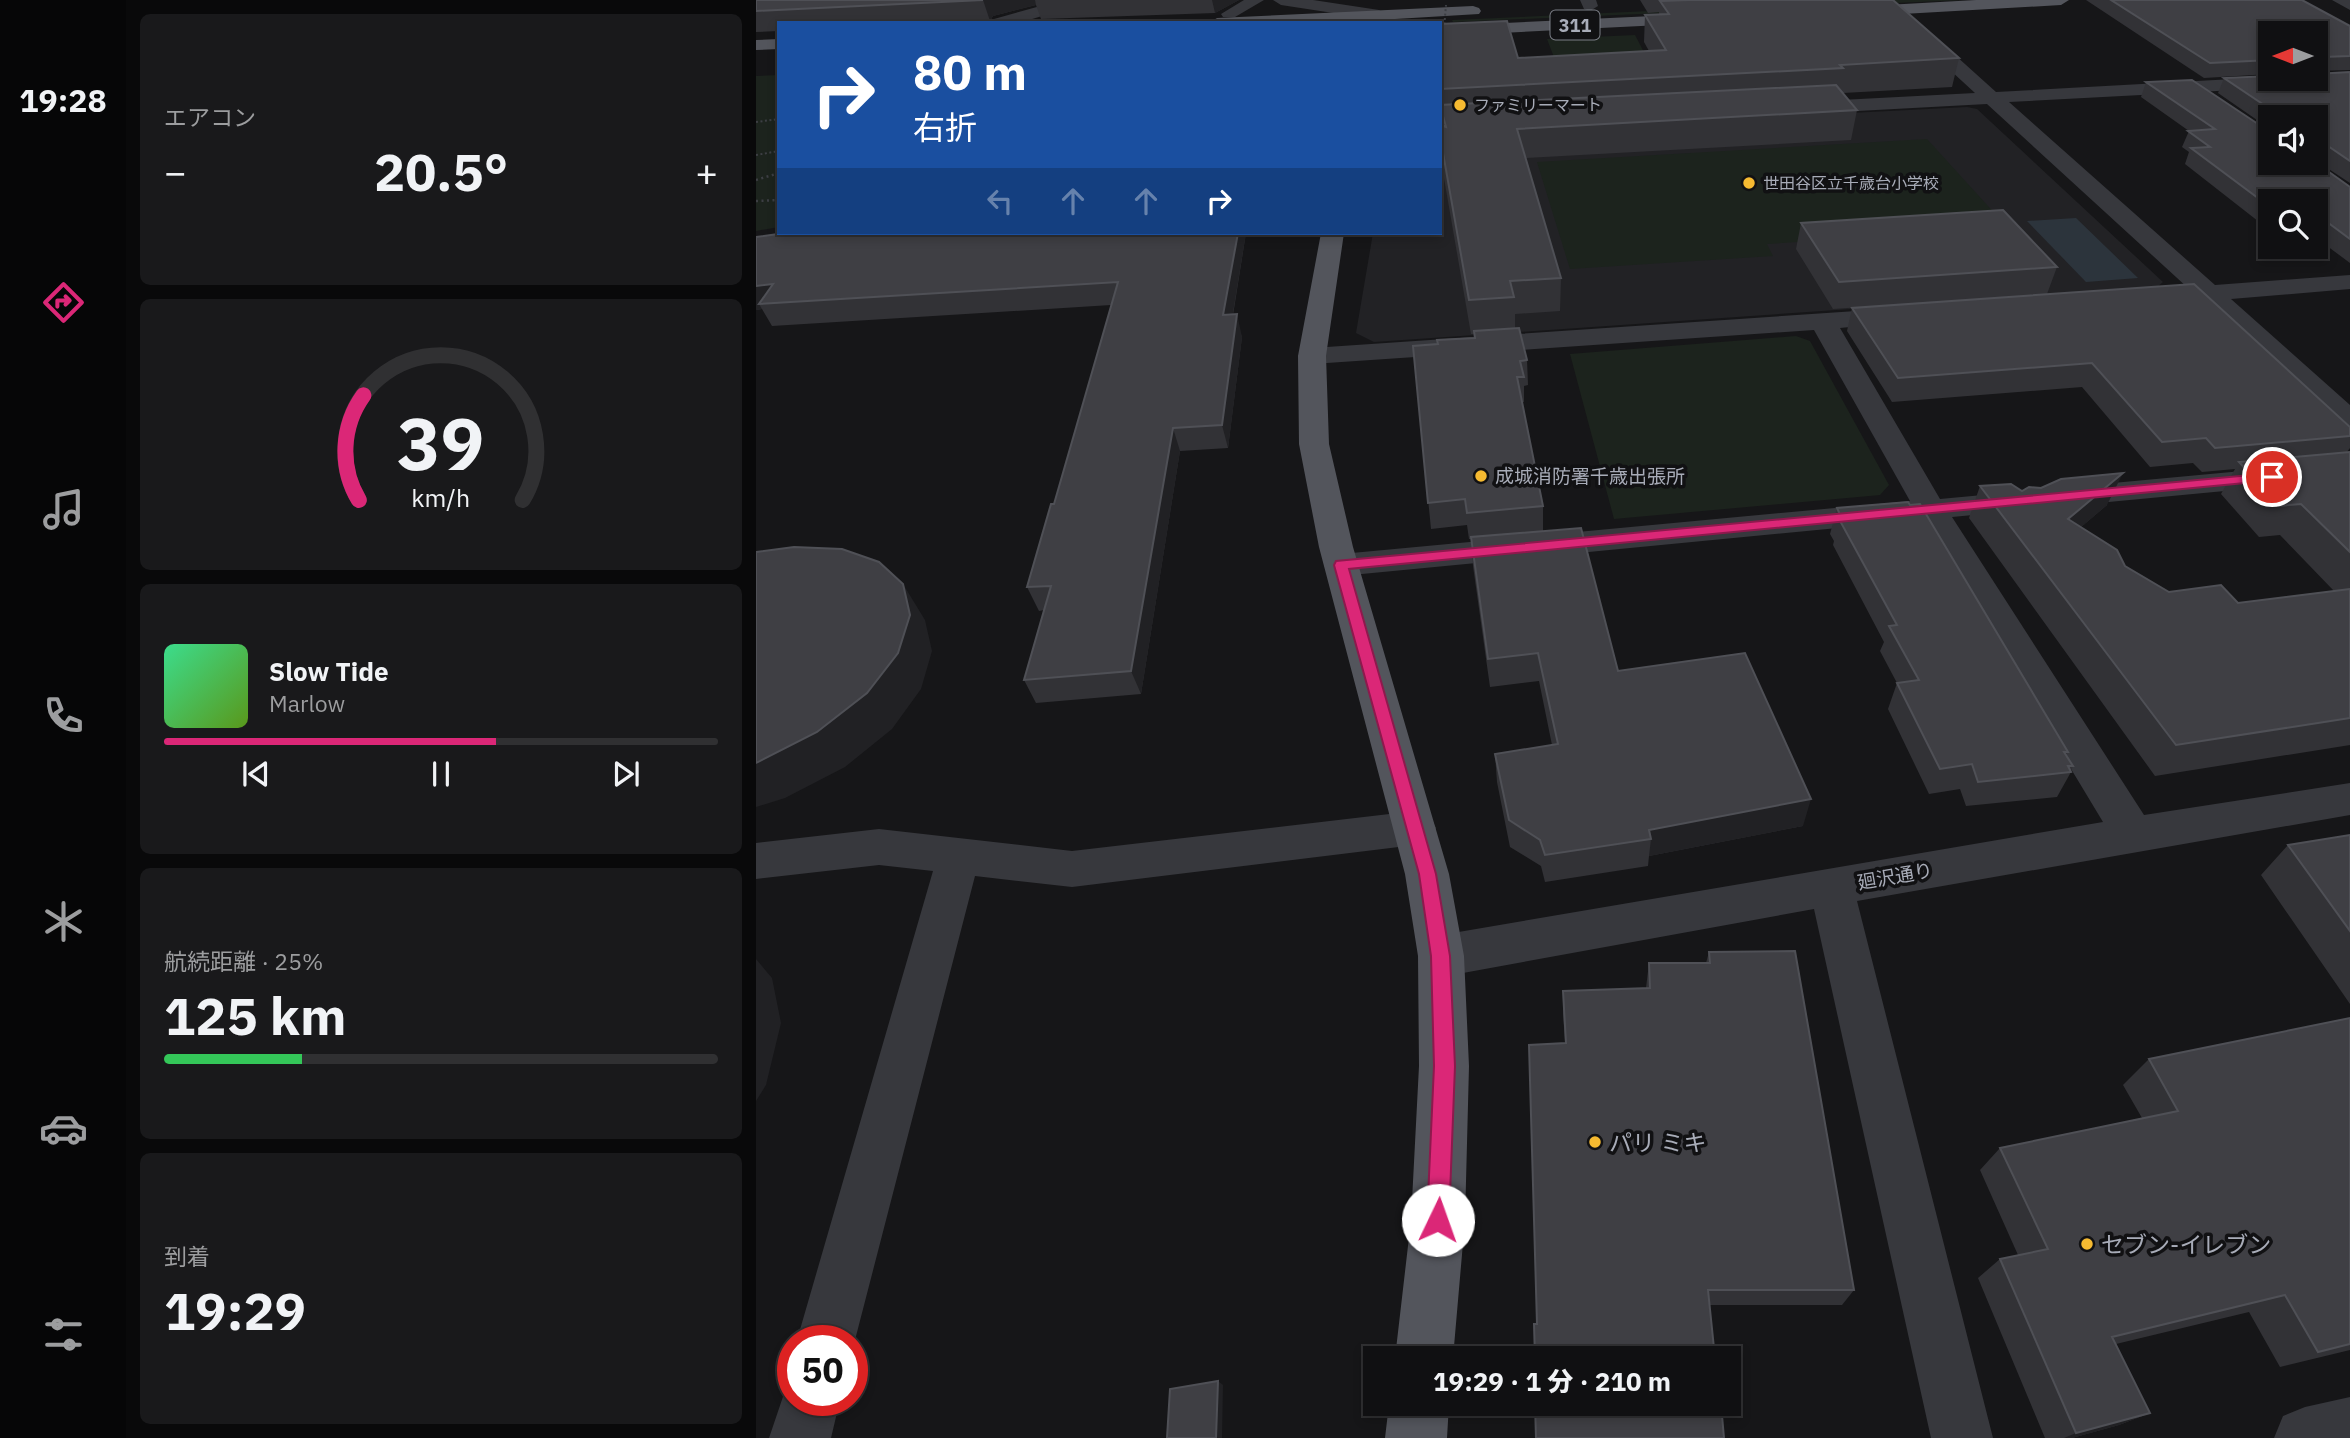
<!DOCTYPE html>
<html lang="ja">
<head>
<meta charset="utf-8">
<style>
  :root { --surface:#101012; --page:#19191b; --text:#f1f3f6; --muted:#9c9d9f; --line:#303032; --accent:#db2777 }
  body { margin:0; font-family:"IBM Plex Sans","Noto Sans JP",sans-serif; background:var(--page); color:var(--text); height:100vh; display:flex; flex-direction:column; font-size:26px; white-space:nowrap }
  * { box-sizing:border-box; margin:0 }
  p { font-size:23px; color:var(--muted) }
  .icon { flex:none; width:38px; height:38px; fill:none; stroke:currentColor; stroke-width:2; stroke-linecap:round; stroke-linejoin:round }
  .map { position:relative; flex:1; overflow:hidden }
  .sheet { display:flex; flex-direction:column; gap:14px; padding:14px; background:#09090a; width:630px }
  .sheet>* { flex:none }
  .banner { position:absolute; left:21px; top:21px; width:665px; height:214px; border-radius:0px; box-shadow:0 4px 10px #0003,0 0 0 2px var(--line); background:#1a4fa0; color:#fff; overflow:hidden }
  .needle { width:46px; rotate:270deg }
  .fabs { position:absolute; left:1502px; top:21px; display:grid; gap:14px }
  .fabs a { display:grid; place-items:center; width:70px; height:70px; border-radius:0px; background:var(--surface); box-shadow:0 4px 10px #0003,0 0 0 2px var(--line); font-size:35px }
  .speed { position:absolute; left:21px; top:1325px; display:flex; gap:14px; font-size:35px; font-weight:700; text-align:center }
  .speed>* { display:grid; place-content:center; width:91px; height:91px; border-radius:50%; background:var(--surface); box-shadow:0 4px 10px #0003,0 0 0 2px var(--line); line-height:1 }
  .speed .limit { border:10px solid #d22; background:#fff; color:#111 }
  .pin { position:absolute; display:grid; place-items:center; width:60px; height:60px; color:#fff; margin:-30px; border:4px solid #fff; border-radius:50%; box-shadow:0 2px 7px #0007 }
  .me { position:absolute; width:77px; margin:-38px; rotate:3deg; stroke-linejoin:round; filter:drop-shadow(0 0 5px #0008) }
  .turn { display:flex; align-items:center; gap:24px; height:147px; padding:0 21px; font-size:32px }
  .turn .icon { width:91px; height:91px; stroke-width:2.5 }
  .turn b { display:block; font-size:49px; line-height:60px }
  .lanes { display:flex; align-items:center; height:66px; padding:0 21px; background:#0003; justify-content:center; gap:35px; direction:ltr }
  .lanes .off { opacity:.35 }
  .big { font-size:52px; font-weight:800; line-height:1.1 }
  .sheet .widget { flex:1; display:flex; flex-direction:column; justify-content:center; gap:10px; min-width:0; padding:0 24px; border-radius:10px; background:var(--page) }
  .sheet .dial { align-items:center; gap:0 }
  .dial svg { height:182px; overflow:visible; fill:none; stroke:var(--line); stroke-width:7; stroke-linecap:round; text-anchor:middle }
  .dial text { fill:var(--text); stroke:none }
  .song { display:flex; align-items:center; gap:21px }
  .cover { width:84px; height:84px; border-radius:10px; background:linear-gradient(135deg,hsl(150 70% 55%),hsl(90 70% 35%)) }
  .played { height:7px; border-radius:4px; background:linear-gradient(90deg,var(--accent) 60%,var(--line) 60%) }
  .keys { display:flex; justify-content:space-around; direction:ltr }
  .heat { display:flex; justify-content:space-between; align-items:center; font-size:38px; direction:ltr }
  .charge { height:10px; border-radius:5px; background:linear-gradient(90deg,#34c759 25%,var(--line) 0) }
  .trip { position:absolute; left:607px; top:1346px; width:378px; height:70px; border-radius:0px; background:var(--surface); box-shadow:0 4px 10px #0003,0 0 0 2px var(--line); font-weight:800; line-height:70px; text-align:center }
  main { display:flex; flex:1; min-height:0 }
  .tabs { display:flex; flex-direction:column; width:126px; justify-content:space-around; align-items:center; background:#060607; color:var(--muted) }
  .tabs .icon { width:49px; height:49px }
  .tabs .on { color:var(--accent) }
  .tabs b { font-size:32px; color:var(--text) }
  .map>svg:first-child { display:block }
  .built { fill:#222225 }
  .green { fill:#1c231d }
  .water { fill:#2c343c }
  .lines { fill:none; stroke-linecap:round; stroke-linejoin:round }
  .path-far1 { stroke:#3d3f44; stroke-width:2; stroke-dasharray:2 2.5; stroke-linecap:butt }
  .path { stroke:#3d3f44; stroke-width:2.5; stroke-dasharray:2 3.5; stroke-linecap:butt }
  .minor { fill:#37383d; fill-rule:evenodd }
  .major { fill:#53555c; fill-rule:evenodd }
  .path-bridge { stroke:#3d3f44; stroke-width:2; stroke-dasharray:2 2.5; stroke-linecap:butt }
  .wall { fill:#323236 }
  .shaded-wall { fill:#212124 }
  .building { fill:#3f3f44; stroke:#4f5056; stroke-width:2 }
  .route { fill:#db2777; stroke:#8e194d; stroke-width:2 }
  .poi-dot { fill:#f6ba31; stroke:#111113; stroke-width:2.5 }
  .labels { text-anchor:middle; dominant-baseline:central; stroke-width:7; stroke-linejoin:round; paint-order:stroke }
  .far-poi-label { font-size:16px; fill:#a8acb8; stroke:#111113; text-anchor:start }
  .shield { fill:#111113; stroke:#7b7e86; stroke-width:2 }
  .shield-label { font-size:18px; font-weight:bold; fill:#a8acb8 }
  .poi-label { font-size:19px; fill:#a8acb8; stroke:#111113; text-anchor:start }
  .street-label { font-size:19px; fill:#a8acb8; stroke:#111113 }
  .near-poi-label { font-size:23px; fill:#a8acb8; stroke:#111113; text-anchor:start }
</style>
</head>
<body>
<main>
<nav class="tabs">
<b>19:28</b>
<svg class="icon on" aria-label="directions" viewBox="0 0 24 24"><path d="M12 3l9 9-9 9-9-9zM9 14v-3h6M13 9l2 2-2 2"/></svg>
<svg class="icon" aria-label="music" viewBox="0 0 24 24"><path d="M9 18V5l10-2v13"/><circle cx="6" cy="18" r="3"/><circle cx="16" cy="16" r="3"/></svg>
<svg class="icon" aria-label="phone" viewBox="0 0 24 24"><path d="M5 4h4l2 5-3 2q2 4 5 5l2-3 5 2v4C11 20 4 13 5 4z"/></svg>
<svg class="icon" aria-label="climate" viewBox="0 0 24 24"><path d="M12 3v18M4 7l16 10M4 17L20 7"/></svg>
<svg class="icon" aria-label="car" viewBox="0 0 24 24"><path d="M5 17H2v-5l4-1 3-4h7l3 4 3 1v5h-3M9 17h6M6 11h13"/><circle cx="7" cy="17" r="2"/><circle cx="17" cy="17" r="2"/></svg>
<svg class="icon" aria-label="filters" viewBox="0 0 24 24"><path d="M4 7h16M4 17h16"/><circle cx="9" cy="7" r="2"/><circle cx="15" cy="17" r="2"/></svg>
</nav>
<section class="sheet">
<div class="widget"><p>エアコン</p>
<div class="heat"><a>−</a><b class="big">20.5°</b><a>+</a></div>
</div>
<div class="widget dial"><svg viewBox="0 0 100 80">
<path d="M14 69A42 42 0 1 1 86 69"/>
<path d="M14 69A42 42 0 0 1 16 23" stroke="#db2777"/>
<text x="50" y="56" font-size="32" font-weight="700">39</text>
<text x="50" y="72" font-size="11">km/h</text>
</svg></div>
<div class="widget">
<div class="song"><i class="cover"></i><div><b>Slow Tide</b><p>Marlow</p></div></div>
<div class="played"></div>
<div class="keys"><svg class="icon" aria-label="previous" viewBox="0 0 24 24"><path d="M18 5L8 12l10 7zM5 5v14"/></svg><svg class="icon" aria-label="pause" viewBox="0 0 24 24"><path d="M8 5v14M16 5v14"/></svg><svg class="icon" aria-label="next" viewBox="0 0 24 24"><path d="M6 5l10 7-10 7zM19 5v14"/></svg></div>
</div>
<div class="widget"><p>航続距離 · 25%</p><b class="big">125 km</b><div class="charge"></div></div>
<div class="widget"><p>到着</p><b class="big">19:29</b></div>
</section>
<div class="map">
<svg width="1594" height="1438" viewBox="0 0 1594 1438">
  <rect width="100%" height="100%" fill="#161618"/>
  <path class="built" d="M1211 107 1221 109 1407 282 1400 288 618 342 600 333 617 233H684V134Z"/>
  <path class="green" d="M1135 0H1209L697 22 696 20Z
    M879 35 890 56 799 60 791 39Z
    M23 75V227L0 231V76Z
    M1171 139 1252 228 1011 244 1017 256 814 269 781 162Z
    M1040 336 1054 341 1133 485 1124 495 858 519 814 354Z"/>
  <path class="water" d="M1320 218 1382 278 1330 282 1271 221Z"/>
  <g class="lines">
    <path class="path-far1" d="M0 122 23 119
      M0 155 23 151"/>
    <path class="path" d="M0 180 23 173
      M0 201 23 200"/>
    <path class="minor" d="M306 0H331L329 3 263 23H236L238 19Z
      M488 0H508L479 17H467L465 14Z
      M517 0H557L623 10 631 15 623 20 525 5Z
      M824 0H840L842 6 834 11 828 9Z
      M1576 0H1594V10Z
      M1163 27 1169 28 1240 92 1514 77 1559 79V74L1594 72V84L1253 102 1459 285 1594 275V289L1475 299 1594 405V429L1584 426 1447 301 1397 306 1388 303 1384 298 1388 293 1432 288 1231 104 1046 114 1036 108 1046 102 1219 93 1157 36 1155 32Z
      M1145 308 1154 311 1158 316 1154 321 1084 328 1184 499 1594 461V479L1196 517 1388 815 1594 783V815L1101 901 1237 1438H1175L1058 909 685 977 669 971 662 956 669 941 685 935 1347 822 1165 520 585 576 573 573 568 565 573 557 585 554 1154 501 1058 330 556 364 546 362 542 356 546 350 556 348Z
      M659 811 674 816 680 828 674 840 659 845 316 887 219 876 99 1340 96 1347V1340H41L177 871 123 865 0 879V843L123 829 316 851Z
      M37 1377V1400H84L75 1438H13L33 1379Z
      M1594 1397V1438H1518L1527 1416 1549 1407Z"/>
    <path class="major" d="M1220 0H1313L1305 5 1094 17 1086 12 1094 7Z
      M717 6 723 8 725 11 723 14 572 23H453L461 18Z
      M940 14 946 15 948 19 946 23 684 36V26Z
      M23 39V49L0 50V40Z
      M565 233H588L570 356 573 444 597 547 693 874 708 956 713 1066 709 1220 697 1358H639L655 1220 663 1066 662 956 649 874 563 547 543 444 542 356Z
      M633 1404H693L691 1438H629Z"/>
    <path class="path-bridge" d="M688 29 690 5"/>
  </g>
  <path class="wall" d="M0 0H483L459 13 285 19 280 5 237 16 234 21 204 23H23V31L0 32Z
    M884 0H1137L1203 58 1196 87 1087 93 1101 110 1095 140 770 158 805 278 804 311 759 314V328L771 360 772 385 768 386V402H766L787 506V531L862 671 1047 826 893 856 892 866 789 882 785 866 754 847 741 782 739 754 796 745 783 681 734 687 717 566 715 539H713L711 525 675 529 657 346 681 344 718 338V334H715L684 155V125L685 126 684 119V24L762 58 893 51 888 42 889 15 903 14V12L892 13Z
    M1330 0H1546L1594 26V70L1559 71V33H1514V74L1448 78Z
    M1594 72V183L1559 160V117H1514V129L1462 93 1468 78Z
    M1390 82 1594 187V263L1559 237V201H1514V224L1507 225 1429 164 1433 152 1426 147 1433 131 1385 97Z
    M1045 223 1301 267 1291 294 1594 427V448L1591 452H1594V745L1399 776 1213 518 1224 486 1266 491 1351 505 1325 527 1369 566 1413 592 1482 603 1578 591 1524 535 1503 537 1465 494 1479 469 1446 472 1437 463 1394 467 1326 387 1136 402 1091 331 1096 308 1194 301 1077 309 1040 249Z
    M29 233H490L477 315 486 337 472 448 424 451 385 694 280 703 268 680 288 610 283 611 271 587 298 504 355 305 16 326 6 309 0 310Z
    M1081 508 1312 752 1310 755 1317 766 1315 771V772L1301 797 1210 806 1204 789 1173 794 1132 709 1141 683 1124 651 1128 642 1077 545 1078 541 1074 534Z
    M1594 835V1004L1505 875 1532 845Z
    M953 952 1098 1290 1086 1305H953L781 1324 809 1043 807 1013V991L890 988 893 963H950Z
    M1594 1018V1350L1524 1367 1493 1312 1360 1344 1394 1413 1363 1425 1316 1438H1289L1222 1278 1244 1259 1262 1255 1224 1170 1244 1148 1386 1118 1367 1085 1393 1059Z"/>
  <path class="shaded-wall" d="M227 0H279L280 5 237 16 234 21Z
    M456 0H483L459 13Z
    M482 233H490L473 337 467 315Z
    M17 284 3 304 6 309 0 310V286Z
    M481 314 486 337 472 448 466 425Z
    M417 428 424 451 385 694 375 671Z
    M1367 473 1351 505 1297 551 1312 519Z
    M147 584 169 620 176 651 165 689 136 729 89 767 29 798 0 807V763Z
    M1055 799 1047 826 893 856 895 839 893 830Z
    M0 959 16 978 25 1023 10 1085 0 1101Z
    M462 1381 467 1385 466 1438H460Z
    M1394 1413 1363 1425 1316 1438H1308L1320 1433Z"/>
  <path class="building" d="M0 0H227L0 11Z
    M933 0H1137L1203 58 1084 65 1087 68 684 89V24L751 21 762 58 910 50 889 15 913 14 904 1Z
    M1355 0H1546L1594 26V56L1566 57 1563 62H1559V33H1514V60L1454 63Z
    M1594 72V161L1569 144 1559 145V117H1523V115L1468 78 1514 76V79H1559V74Z
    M1436 80 1514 132V163L1559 162 1594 187V239L1559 213V201H1514V207L1435 148 1454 147 1432 131 1459 129 1390 82Z
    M1080 85 1101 110 761 129 805 278 754 281 758 297 713 300 684 136V125L690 127 684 105Z
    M1247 210 1301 267 1083 282 1045 223Z
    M29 233H482L467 315 481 314 466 425 417 428 375 671 268 680 295 586 271 587 295 504H298L362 282 3 304 17 284 0 286V237Z
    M1438 284 1594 427V436L1459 448 1450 438 1406 442 1336 363 1142 378 1096 308Z
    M763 328 771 360 764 361 768 377H761L787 506 711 513 709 499 672 503 657 346 682 344 681 340 719 338 718 331Z
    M1594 452V552L1545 504 1523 506 1483 462Z
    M1367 473 1312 519 1361 550 1369 566 1413 592 1465 585 1482 603 1594 589V718L1420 745 1224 486 1255 484 1266 491 1273 487 1285 488 1305 479Z
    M1152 502 1154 505 1164 504 1312 752H1308L1317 766H1312L1315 772 1222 782 1216 764 1184 769 1141 683 1163 680 1133 626 1141 625 1083 519H1086L1081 508Z
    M825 528 862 671 989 653 1055 799 893 830 895 839 789 855 784 840 753 820 739 754 802 744 782 653 732 659 715 537Z
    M38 547 86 549 123 562 147 584 154 615 142 653 111 693 61 732 0 763V552Z
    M1594 835V931L1532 845Z
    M1039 951 1098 1290H952L959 1358H779L778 1324H781L773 1045 810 1043 807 991 894 988 893 963H954L953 952Z
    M1594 1018V1344L1562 1352 1529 1295 1356 1337 1394 1413 1320 1433 1244 1259 1292 1249 1244 1148 1422 1111 1393 1059Z
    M462 1381 460 1438H411L414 1389Z
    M779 1404H965L968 1438H780Z"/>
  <path class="route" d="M1516 473 1522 477 1520 480 593 569 680 874 694 956 699 1066 693 1220 690 1228 682 1231 674 1228 671 1220 678 1066 675 956 663 874 578 565 580 561Z"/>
  <g class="poi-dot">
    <circle cx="704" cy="105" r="7"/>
    <circle cx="993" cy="183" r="7"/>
    <circle cx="725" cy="476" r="7"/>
    <circle cx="839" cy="1142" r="7"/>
    <circle cx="1331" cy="1244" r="7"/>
  </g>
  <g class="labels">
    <g class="far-poi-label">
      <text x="718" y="105">ファミリーマート</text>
      <text x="1007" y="183">世田谷区立千歳台小学校</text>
    </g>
    <rect class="shield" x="794.5" y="10.5" width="49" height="29" rx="5"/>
    <g class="shield-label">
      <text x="819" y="25">311</text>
    </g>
    <g class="poi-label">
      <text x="739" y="476">成城消防署千歳出張所</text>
    </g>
    <g class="street-label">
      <text transform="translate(1139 876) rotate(-10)">廻沢通り</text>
    </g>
    <g class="near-poi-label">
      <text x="853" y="1142">パリ ミキ</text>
      <text x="1345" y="1244">セブン-イレブン</text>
    </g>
  </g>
</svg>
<div class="fabs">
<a><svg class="needle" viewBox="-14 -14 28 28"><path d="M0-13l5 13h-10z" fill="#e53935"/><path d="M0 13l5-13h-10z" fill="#9c9d9f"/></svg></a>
<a><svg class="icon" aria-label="sound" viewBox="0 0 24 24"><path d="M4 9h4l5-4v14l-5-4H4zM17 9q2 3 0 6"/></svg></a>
<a><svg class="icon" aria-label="search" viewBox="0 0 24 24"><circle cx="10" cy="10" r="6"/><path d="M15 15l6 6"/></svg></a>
</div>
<div class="speed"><div class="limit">50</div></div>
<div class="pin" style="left:1516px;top:477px;background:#d93025"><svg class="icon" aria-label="arrive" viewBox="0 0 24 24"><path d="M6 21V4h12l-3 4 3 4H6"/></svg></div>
<svg class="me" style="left:682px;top:1220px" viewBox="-20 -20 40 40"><circle r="19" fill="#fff"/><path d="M0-13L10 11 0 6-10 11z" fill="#db2777"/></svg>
<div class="trip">19:29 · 1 分 · 210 m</div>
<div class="banner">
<div class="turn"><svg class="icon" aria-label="right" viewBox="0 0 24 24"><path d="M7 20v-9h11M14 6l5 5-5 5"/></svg><div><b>80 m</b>右折</div></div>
<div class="lanes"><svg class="icon off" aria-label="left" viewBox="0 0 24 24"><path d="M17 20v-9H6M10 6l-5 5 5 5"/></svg><svg class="icon off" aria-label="ahead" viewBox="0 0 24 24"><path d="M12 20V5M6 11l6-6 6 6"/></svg><svg class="icon off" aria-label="ahead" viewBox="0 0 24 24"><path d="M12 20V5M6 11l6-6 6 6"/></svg><svg class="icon" aria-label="right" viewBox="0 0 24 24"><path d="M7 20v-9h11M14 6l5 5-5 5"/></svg></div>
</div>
</div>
</main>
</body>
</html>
